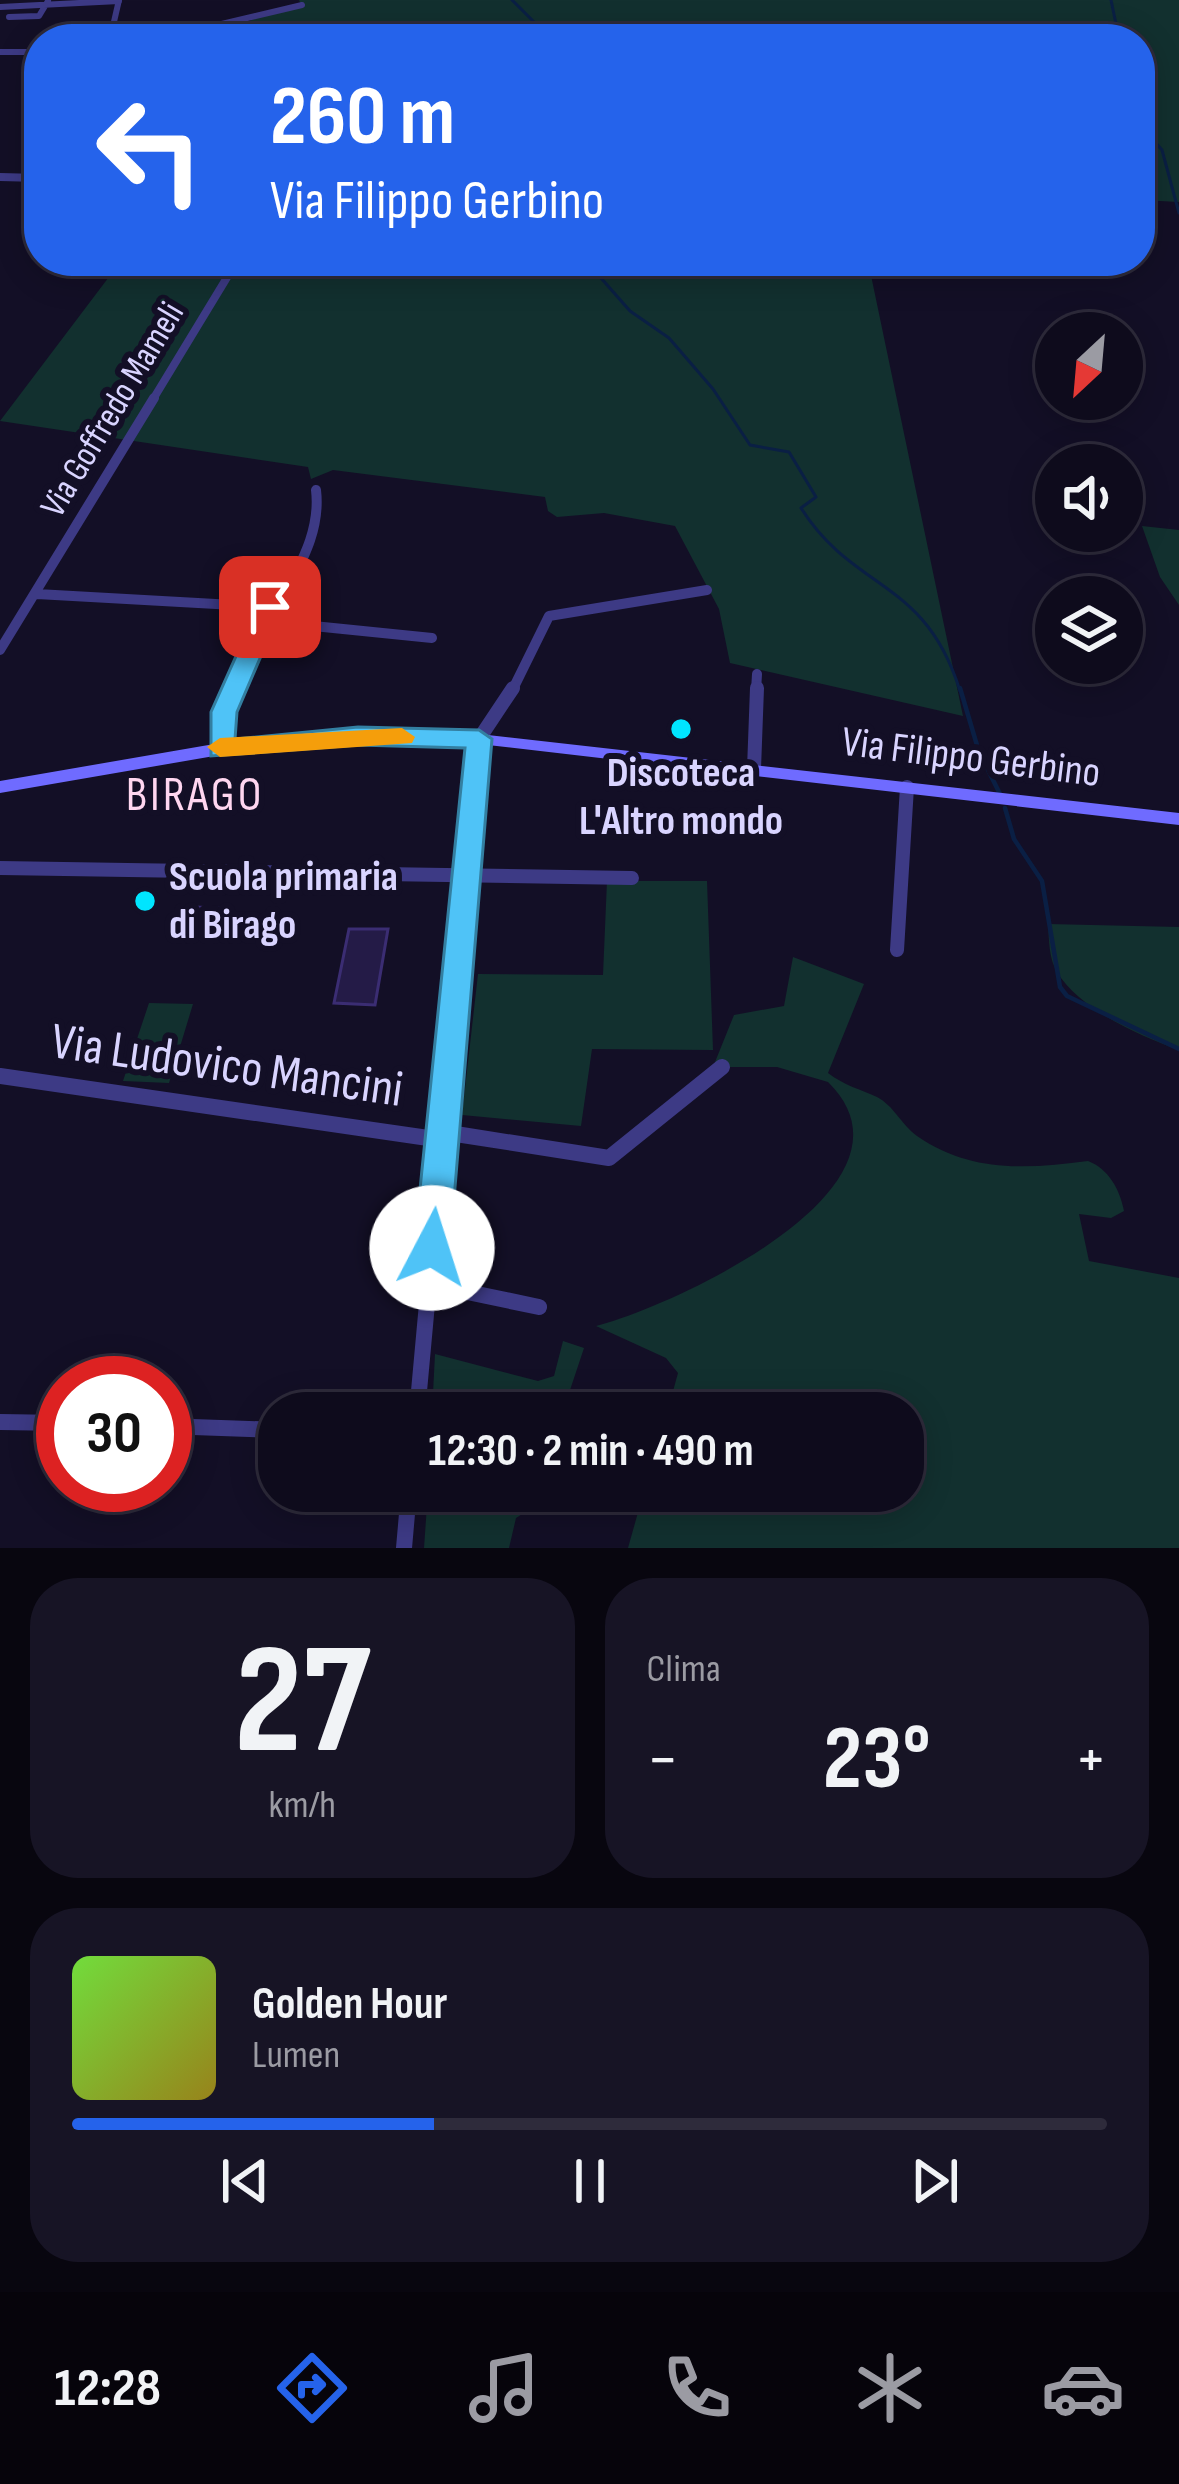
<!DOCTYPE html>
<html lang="it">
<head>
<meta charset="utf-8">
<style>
  :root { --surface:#0e0b1c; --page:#171425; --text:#f1f3f6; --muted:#9b9ba3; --line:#2e2b3b; --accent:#2563eb }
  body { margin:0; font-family:"Sofia Sans Condensed",sans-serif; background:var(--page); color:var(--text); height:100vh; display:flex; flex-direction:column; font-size:45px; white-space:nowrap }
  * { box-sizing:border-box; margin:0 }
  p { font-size:39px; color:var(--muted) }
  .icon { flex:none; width:66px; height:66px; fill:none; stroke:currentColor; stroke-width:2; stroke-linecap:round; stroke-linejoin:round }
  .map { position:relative; height:1548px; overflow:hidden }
  .drawer { display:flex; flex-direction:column; gap:30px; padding:30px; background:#08060f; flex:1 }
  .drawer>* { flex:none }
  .hud { position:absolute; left:24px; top:24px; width:1131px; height:252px; border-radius:48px; box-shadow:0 6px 30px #0003,0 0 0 3px var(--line); background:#2563eb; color:#fff; overflow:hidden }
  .needle { width:78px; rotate:206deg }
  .buttons { position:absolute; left:1035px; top:312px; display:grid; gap:24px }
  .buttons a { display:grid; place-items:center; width:108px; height:108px; border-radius:50%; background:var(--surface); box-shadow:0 6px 30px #0003,0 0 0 3px var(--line); font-size:60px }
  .speed { position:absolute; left:36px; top:1356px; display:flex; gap:24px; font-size:60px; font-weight:700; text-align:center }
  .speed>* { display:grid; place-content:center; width:156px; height:156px; border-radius:50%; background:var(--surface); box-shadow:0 6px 30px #0003,0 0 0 3px var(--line); line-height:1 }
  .speed .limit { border:18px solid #d22; background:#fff; color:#111 }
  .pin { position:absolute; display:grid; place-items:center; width:102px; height:102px; color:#fff; margin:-51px; border-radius:24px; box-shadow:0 6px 18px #0006 }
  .me { position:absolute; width:132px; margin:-66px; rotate:5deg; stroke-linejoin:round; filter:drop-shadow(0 0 9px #0008) }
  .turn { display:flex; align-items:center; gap:42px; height:252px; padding:0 48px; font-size:54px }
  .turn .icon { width:156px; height:156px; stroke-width:2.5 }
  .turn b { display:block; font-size:84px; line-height:102px }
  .big { font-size:90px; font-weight:700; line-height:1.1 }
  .drawer .tile { flex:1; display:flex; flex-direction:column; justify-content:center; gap:18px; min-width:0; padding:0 42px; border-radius:48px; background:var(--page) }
  .drawer .dial { align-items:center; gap:0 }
  .dial b { font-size:156px; line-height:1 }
  .song { display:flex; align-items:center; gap:36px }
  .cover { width:144px; height:144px; border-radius:18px; background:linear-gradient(135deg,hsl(100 70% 55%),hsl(50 70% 35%)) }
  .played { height:12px; border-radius:6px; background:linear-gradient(90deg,var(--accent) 35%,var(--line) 35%) }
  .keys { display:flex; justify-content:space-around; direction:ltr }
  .heat { display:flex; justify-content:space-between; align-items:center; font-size:66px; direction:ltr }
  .drawer .tiles { flex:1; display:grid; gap:30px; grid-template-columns:1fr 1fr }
  .tile:last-child { grid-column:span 2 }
  .trip { position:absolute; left:258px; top:1392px; width:666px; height:120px; border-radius:48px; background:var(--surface); box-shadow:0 6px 30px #0003,0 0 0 3px var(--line); font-weight:700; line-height:120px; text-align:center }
  .dock { display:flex; height:192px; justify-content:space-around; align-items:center; background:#06040b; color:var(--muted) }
  .dock .icon { width:84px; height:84px }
  .dock .active { color:var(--accent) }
  .dock b { font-size:54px; color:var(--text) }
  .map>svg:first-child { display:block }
  .green { fill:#12302f }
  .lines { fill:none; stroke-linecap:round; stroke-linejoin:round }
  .stream-far1 { stroke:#0a1f44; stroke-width:3 }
  .stream { stroke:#0a1f44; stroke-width:4.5 }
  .building { fill:#241b47; stroke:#3b2d73; stroke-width:3 }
  .street-far4 { stroke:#3d3a85; stroke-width:6 }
  .street-far3 { stroke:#3d3a85; stroke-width:8 }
  .street-far2 { stroke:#3d3a85; stroke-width:10 }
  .street-far1 { stroke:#3d3a85; stroke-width:14 }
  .street { stroke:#3d3a85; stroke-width:16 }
  .secondary { fill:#6f6bff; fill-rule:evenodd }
  .route { fill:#4fc3f7; stroke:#337fa1; stroke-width:3 }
  .slow { fill:#f59e0b }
  .poi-dot { fill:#00e5ff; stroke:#130f26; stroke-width:4.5 }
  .labels { text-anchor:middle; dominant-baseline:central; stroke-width:12; stroke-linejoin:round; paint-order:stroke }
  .far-street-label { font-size:36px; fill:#d9d4ff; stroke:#130f26 }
  .street-label { font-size:42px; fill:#d9d4ff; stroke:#130f26 }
  .poi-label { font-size:42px; font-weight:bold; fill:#d9d4ff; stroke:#130f26 }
  .quarter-label { font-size:48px; letter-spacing:3px; fill:#ffd6f0; stroke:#130f26 }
  .near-street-label { font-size:51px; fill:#d9d4ff; stroke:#130f26 }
</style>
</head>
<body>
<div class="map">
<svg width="1179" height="1548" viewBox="0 0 1179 1548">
  <rect width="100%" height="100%" fill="#130f26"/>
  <path class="green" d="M299 0H1179V202L1140 200V39H228L255 17 301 5Z
    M121 261H868L963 716 730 663 719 609 675 526 604 513 557 517 548 511 545 497 333 470 311 479 308 467 0 421Z
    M1142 526 1179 530V605L1160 577Z
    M607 881H707L713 1050 592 1049 581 1126 462 1115 478 974 603 975Z
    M1048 924 1179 927V1050C1140 1036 1079 1009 1057 972 1049 959 1049 940 1048 924Z
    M793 957 864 984 828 1073C845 1086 860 1089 877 1097 893 1105 902 1125 917 1136 970 1173 1028 1169 1088 1161 1109 1169 1120 1190 1124 1211L1111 1218 1079 1214 1089 1261 1179 1278V1548H628L644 1491H903V1413H667L678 1373 666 1358 596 1326C671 1307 935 1187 828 1082L777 1067H713L734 1015 784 1006Z
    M149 1003 193 1004 169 1083 123 1081Z
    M563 1341 584 1348 565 1405 585 1413H432L435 1354 538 1381 554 1376Z
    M428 1491H558L554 1505 530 1509 516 1518 509 1548H424Z"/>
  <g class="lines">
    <path class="stream-far1" d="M512 0 534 22 519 39
      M1110 39 1116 24 1111 0
      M1140 125 1162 150 1179 213
      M586 261 630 311 669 338 713 389 750 445 789 452 816 497 801 508C854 592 925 578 960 691"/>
    <path class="stream" d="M960 688 979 752 1000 794
      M1005 808 1014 839 1042 881 1060 987 1067 996 1179 1049"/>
  </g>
  <path class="building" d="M193 907 219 908 208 939 182 937Z
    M349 929H388L375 1005 334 1003Z"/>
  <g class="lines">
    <path class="street-far4" d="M0 7 119 1
      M9 17 39 16 48 1
      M110 39 119 0
      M158 39 302 5
      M0 52H39"/>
    <path class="street-far3" d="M0 177 39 178
      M152 401 237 261"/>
    <path class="street-far2" d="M37 594 270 607
      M270 607 281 603C299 566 321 532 316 490
      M264 621 432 638
      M0 650 154 398
      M233 691 266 615
      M512 691 549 616 707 590
      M756 691 757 674"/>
    <path class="street-far1" d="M220 749 224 712 234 688
      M754 769 757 688
      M0 868 632 878
      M897 950 907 787
      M449 1066 479 739 513 688"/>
    <path class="street" d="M0 1076 442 1140
      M443 1132 609 1158 722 1067
      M429 1284 539 1307
      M417 1413 449 1063
      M0 1422 63 1423
      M165 1426 279 1430
      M404 1548 409 1491"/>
    <path class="secondary" d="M358 731 479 734 1179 813V825L479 744 358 741 220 755 0 793V781L220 743Z"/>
  </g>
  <path class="route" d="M270 599 282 607 237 712 235 739 358 727 479 730 492 739 450 1248 445 1260 432 1265 419 1260 414 1248 465 748 358 745 211 756V712L258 607Z"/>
  <path class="slow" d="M402 728 415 737 412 743 220 757 207 747 220 738Z"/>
  <g class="poi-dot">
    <circle cx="681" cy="729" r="12"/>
    <circle cx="145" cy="901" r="12"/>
  </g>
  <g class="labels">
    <g class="far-street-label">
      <text transform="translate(113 410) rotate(-59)">Via Goffredo Mameli</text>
    </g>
    <g class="street-label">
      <text transform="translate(971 758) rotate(7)">Via Filippo Gerbino</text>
    </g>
    <g class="poi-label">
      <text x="681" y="773">Discoteca<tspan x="681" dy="48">L'Altro mondo</tspan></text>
      <text x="169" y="877" text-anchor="start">Scuola primaria<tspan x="169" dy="48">di Birago</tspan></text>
    </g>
    <g class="quarter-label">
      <text x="195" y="795">BIRAGO</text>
    </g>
    <g class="near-street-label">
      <text transform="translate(227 1066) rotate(8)">Via Ludovico Mancini</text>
    </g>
  </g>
</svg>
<div class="buttons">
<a><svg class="needle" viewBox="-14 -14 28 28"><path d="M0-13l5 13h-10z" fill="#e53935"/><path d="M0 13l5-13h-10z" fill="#9b9ba3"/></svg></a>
<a><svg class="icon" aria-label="sound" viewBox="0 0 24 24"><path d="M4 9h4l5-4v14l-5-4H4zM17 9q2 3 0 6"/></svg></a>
<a><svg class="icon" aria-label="layers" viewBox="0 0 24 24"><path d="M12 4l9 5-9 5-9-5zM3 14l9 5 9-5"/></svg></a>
</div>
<div class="speed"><div class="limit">30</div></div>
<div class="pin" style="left:270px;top:607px;background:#d93025"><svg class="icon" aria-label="arrive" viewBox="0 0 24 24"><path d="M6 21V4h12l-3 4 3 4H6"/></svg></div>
<svg class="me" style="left:432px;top:1248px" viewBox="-20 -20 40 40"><circle r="19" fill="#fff"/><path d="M0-13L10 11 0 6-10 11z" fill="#4fc3f7"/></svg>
<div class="trip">12:30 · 2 min · 490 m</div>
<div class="hud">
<div class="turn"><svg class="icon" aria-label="left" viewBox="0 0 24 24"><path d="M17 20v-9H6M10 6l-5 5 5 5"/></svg><div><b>260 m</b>Via Filippo Gerbino</div></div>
</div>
</div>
<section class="drawer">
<div class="tiles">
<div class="tile dial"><b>27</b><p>km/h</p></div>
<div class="tile"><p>Clima</p>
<div class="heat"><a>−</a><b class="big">23°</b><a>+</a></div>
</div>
<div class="tile">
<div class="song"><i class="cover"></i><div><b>Golden Hour</b><p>Lumen</p></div></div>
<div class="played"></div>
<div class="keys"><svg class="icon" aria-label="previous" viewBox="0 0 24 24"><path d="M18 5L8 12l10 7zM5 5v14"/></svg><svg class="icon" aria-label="pause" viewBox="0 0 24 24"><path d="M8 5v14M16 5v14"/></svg><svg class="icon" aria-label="next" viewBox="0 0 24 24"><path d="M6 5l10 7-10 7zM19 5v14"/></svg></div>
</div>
</div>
</section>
<nav class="dock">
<b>12:28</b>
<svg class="icon active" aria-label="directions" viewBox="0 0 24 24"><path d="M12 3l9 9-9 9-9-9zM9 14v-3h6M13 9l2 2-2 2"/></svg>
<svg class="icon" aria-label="music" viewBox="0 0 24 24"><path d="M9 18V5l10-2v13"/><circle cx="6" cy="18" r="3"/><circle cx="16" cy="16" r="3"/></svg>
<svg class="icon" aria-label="phone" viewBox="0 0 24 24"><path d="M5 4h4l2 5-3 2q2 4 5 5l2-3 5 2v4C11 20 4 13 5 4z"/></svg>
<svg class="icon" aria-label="climate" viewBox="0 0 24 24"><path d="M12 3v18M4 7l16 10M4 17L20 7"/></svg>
<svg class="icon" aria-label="car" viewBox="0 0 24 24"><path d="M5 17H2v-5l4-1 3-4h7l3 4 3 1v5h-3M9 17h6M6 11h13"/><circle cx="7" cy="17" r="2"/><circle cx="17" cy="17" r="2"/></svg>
</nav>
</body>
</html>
